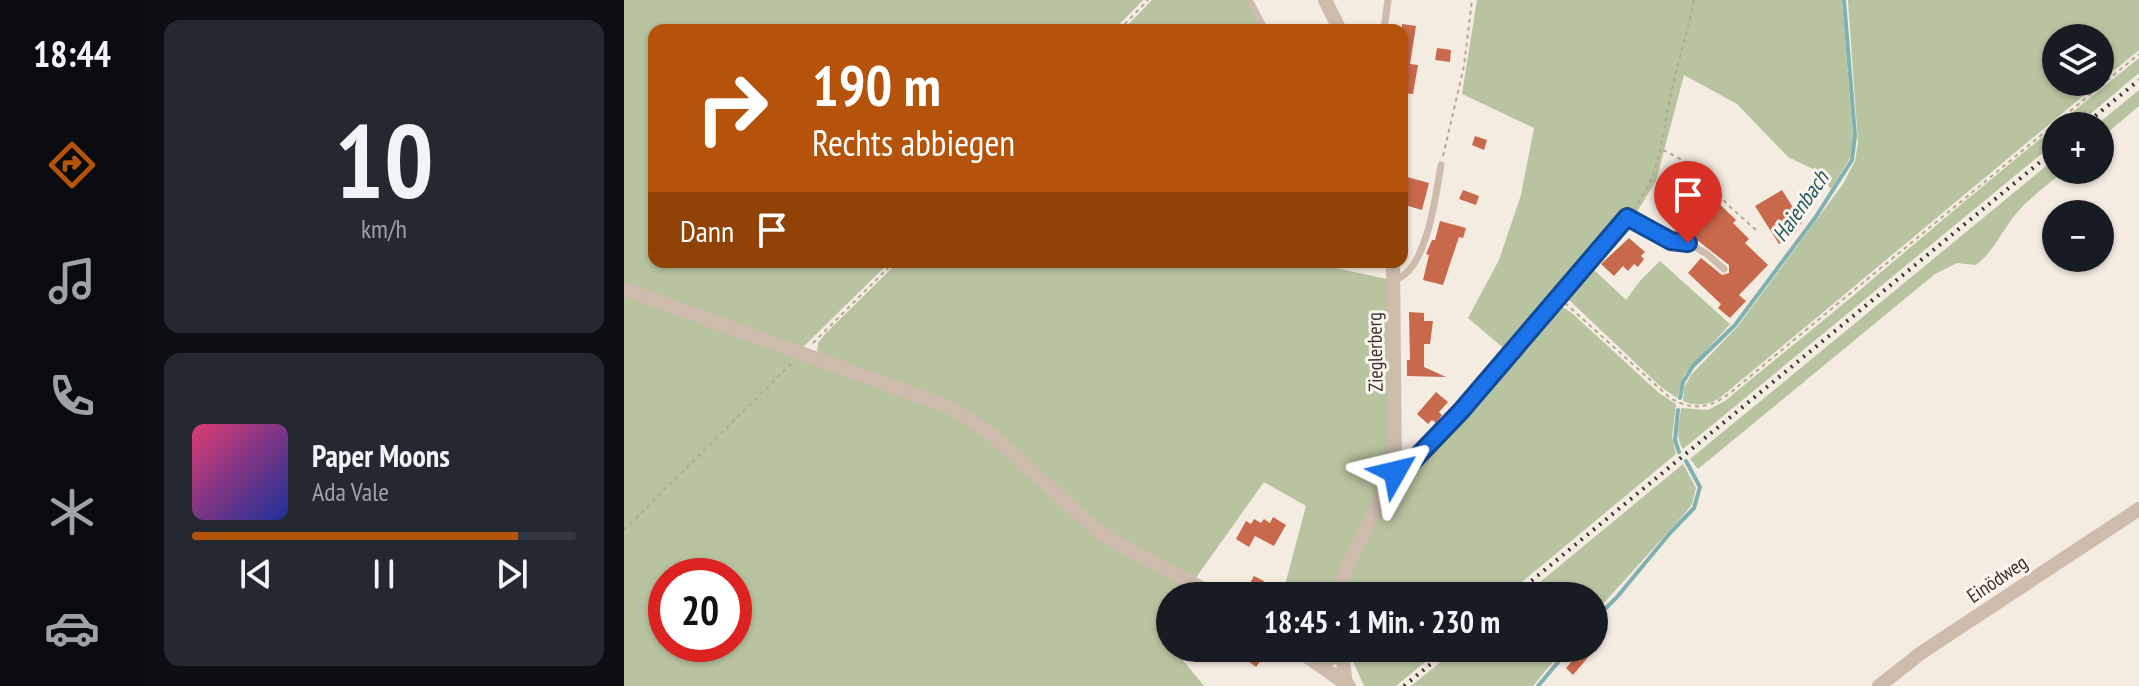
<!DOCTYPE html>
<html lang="de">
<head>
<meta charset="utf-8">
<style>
  :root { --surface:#171b24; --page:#242831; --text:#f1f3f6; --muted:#9ea1a6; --line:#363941; --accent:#b45309 }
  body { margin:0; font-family:"PT Sans Narrow",sans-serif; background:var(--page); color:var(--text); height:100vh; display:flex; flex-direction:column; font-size:30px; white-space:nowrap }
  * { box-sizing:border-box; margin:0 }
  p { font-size:26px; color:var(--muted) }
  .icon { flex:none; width:44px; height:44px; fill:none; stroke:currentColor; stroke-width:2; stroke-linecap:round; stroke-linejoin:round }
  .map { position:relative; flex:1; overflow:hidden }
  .panel { display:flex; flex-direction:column; gap:20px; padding:20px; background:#0d0f14; width:480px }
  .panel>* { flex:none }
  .guide { position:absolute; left:24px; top:24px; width:760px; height:244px; border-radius:16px; box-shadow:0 2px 6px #0004; background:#b45309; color:#fff; overflow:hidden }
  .controls { position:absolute; left:1418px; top:24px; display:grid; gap:16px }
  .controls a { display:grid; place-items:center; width:72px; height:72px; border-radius:50%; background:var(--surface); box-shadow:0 2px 6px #0004; font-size:40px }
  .speed { position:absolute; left:24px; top:558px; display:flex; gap:16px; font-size:40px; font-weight:700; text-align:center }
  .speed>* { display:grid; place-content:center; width:104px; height:104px; border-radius:50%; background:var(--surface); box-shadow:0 2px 6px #0004; line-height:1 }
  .speed .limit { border:12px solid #d22; background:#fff; color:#111 }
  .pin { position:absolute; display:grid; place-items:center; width:68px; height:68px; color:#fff; margin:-82px -34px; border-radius:50% 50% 50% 0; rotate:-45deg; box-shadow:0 0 8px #0007 }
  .pin .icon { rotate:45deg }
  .me { position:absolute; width:88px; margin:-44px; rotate:53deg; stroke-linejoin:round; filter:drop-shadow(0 0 6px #0008) }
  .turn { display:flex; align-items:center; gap:28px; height:168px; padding:0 32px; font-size:36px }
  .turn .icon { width:104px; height:104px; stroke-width:2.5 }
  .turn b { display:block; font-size:56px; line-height:68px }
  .then { display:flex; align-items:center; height:76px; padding:0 32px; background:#0003; gap:16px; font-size:30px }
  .panel .widget { flex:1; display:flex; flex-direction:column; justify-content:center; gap:12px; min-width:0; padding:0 28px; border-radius:16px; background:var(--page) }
  .panel .dial { align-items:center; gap:0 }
  .dial b { font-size:104px; line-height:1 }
  .song { display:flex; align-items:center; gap:24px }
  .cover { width:96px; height:96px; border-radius:12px; background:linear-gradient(135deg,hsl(340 70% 55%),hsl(230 70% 35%)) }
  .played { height:8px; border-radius:4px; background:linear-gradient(90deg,var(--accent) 85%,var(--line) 85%) }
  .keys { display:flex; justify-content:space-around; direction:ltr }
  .trip { position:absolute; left:532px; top:582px; width:452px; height:80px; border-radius:40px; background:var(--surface); box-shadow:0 2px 6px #0004; font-weight:600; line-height:80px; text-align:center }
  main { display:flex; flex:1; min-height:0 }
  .dock { display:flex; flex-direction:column; width:144px; justify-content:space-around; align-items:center; background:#090b0e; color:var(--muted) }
  .dock .icon { width:56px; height:56px }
  .dock .active { color:var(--accent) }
  .dock b { font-size:36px; color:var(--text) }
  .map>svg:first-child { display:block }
  .green { fill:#b8c4a0; fill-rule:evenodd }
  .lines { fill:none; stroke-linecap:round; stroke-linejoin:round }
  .stream { stroke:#7fb0b2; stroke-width:4 }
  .building { fill:#c8694b }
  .path { stroke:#b9a596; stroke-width:2; stroke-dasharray:4 4; stroke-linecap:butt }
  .service { stroke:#cdbbac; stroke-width:7 }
  .minor { stroke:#cdbbac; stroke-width:14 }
  .rail { stroke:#3b302b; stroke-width:4; stroke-dasharray:2 6; stroke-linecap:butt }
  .route-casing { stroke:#114b97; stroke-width:20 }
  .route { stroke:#1a73e8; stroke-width:14 }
  .labels { text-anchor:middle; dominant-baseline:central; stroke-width:6; stroke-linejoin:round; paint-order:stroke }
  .street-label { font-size:20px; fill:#3b302b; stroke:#fbf5ee }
  .water-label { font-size:22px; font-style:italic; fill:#1f5a5e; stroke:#fbf5ee }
</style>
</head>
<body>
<main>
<nav class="dock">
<b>18:44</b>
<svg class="icon active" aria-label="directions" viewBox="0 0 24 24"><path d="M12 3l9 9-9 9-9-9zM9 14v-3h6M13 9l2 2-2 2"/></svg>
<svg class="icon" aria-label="music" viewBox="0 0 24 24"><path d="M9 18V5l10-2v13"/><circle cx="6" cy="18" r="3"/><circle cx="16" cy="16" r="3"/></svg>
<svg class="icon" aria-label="phone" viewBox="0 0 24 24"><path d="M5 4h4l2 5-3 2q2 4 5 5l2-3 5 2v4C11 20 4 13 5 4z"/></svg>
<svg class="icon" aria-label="climate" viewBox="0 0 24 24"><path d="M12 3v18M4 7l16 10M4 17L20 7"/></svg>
<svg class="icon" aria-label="car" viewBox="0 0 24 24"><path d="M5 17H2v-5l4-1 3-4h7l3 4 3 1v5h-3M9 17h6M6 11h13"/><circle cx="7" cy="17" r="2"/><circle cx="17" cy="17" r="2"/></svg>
</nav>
<section class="panel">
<div class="widget dial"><b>10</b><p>km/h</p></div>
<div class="widget">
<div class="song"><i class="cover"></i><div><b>Paper Moons</b><p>Ada Vale</p></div></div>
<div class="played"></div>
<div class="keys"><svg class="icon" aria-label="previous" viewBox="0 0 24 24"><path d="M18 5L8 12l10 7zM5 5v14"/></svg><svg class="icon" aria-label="pause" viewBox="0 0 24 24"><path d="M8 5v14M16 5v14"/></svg><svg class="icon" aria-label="next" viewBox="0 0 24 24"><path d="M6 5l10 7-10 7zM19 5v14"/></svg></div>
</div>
</section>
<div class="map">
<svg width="1515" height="686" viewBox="0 0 1515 686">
  <rect width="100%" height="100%" fill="#f4ebe1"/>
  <path class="green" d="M0 0H519L490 30H30V262H266L179 347 0 284Z
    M528 0H622L637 30H499Z
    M853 0H1218L1229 140 1226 158 1207 189 1193 171 1164 157 1113 104 1060 75 1032 181 1011 215 1013 211 1003 212 883 351 844 318 875 260 897 195 910 128 838 94Z
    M1224 0H1515V50L1476 82V38H1432V82H1476L1097 397C1085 405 1072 407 1059 401L1060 388 1067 375 1114 326 1219 184 1231 161 1234 143Z
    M1515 58V73L1452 126H1432V142L1059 449C1050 437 1056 422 1057 408L1084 410 1101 401C1152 358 1205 317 1256 273 1342 200 1428 128 1515 58Z
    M1515 90V106L1476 139V126H1471Z
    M1432 158V170H1441C1426 183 1409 195 1396 209 1380 226 1371 251 1352 265L1333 263 1311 274 1074 469 1066 459Z
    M1036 261 1106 324 1060 375 1053 398 1037 387 943 298 945 291 966 266 1002 300 1016 281Z
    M274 262H705L707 267 763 279 765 456 762 474 708 596H658L682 506 640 482 571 579 479 528 383 440 196 354 193 352 194 343 202 333Z
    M0 294 272 391 345 423 458 525 565 588 559 596H546V615L535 631 580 686H0ZM42 576H110V644H42Z
    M932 307 941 308 950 315 1035 393 1052 404 1048 437 1052 454 881 596H719L725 574 771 489Z
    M1059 464 1072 488 1068 504 1062 512 970 614V596H899Z
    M680 648H712L713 663 707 666Z
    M723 648H818L772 686H740Z
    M834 648H940L909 686H787Z"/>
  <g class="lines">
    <path class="stream" d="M1056 398 1059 382 1069 366 1111 325 1191 218 1228 160 1231 136 1220 0
      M1054 410 1051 440 1055 452
      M970 620 993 597 1046 533 1070 508 1076 487 1062 461
      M914 686 946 648"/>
  </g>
  <path class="building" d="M778 24 792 26 786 64 794 65 789 94 778 93Z
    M813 48 827 50 826 62 811 60Z
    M851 136 863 140 860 150 848 145Z
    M783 177 805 183 798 210 781 205 784 194 779 193Z
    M1070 179 1112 220 1109 223 1125 239 1121 243 1144 265 1115 295 1122 301 1106 318 1094 308 1097 304 1064 273 1077 258 1098 275 1105 273V265L1064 233 1058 236 1036 214Z
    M839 190 855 196 852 205 835 199Z
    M1158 190 1178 222 1171 233 1155 244 1131 206Z
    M816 221 842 228 839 238 835 237 819 285 799 280 805 255 802 254 808 240H811Z
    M1005 238 1021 252 1017 256 1020 259 1014 267 1010 264 1004 271 999 266 990 276 977 264Z
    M785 312 800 313V321H809L806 344H800V367L822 377 783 376V360H786Z
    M812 392 824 402 815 412 818 415 812 423 808 420 804 424 793 414Z
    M649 517 662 525 650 546 631 536 625 547 612 539 622 521 627 524 630 519 637 523 640 519 646 523Z
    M630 576 640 581 636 589 648 596H619Z
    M606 648H646L632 667Z
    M959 648H972L949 675 942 668Z"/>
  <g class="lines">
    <path class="path" d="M495 30 524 0
      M1039 150 1068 165 1105 206 1132 230
      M819 156 840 66 848 0
      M1009 210C1037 173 1037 141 1046 98 1053 65 1063 33 1070 0
      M941 303 1045 397C1067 411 1085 409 1106 393L1515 54
      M189 343 270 262
      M0 530 167 364"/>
    <path class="service" d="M625 0 641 30
      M760 30 764 0
      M770 280C803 272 812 194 817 165
      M771 472 788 462 837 411 1003 217 1047 241 1064 243 1083 254 1100 269"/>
    <path class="minor" d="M701 0 716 30
      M0 289 328 408 366 433 477 534 592 596
      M714 596 722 569 771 472 769 262
      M671 648 725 686
      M717 648 722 684
      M1255 686 1297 653 1515 509"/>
    <path class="rail" d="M1459 126 1515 80
      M889 596 1432 149
      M780 686 826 648"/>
  </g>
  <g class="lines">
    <g class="route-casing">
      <path id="route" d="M771 472 788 462 837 411 1003 217 1047 241 1064 243"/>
    </g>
    <use href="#route" class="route"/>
  </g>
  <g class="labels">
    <g class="street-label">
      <text transform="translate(751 352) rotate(-91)">Zieglerberg</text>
      <text transform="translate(1373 579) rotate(-34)">Einödweg</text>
    </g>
    <g class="water-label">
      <text transform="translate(1176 206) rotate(-55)">Haienbach</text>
    </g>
  </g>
</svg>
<div class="controls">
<a><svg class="icon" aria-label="layers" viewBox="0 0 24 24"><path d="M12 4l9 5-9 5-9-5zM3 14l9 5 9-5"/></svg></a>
<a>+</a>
<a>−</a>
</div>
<div class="speed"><div class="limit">20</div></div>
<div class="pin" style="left:1064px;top:243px;background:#d93025"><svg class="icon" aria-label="arrive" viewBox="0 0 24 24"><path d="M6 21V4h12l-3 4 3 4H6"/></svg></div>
<svg class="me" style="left:771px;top:472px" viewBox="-20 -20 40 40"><path d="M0-17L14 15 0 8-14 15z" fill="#1a73e8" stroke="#fff" stroke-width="4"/></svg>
<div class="trip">18:45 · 1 Min. · 230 m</div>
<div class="guide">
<div class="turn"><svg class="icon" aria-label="right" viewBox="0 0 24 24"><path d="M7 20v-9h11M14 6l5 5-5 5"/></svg><div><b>190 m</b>Rechts abbiegen</div></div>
<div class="then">Dann<svg class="icon" aria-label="arrive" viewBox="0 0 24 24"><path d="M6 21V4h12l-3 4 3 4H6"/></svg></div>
</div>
</div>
</main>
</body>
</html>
